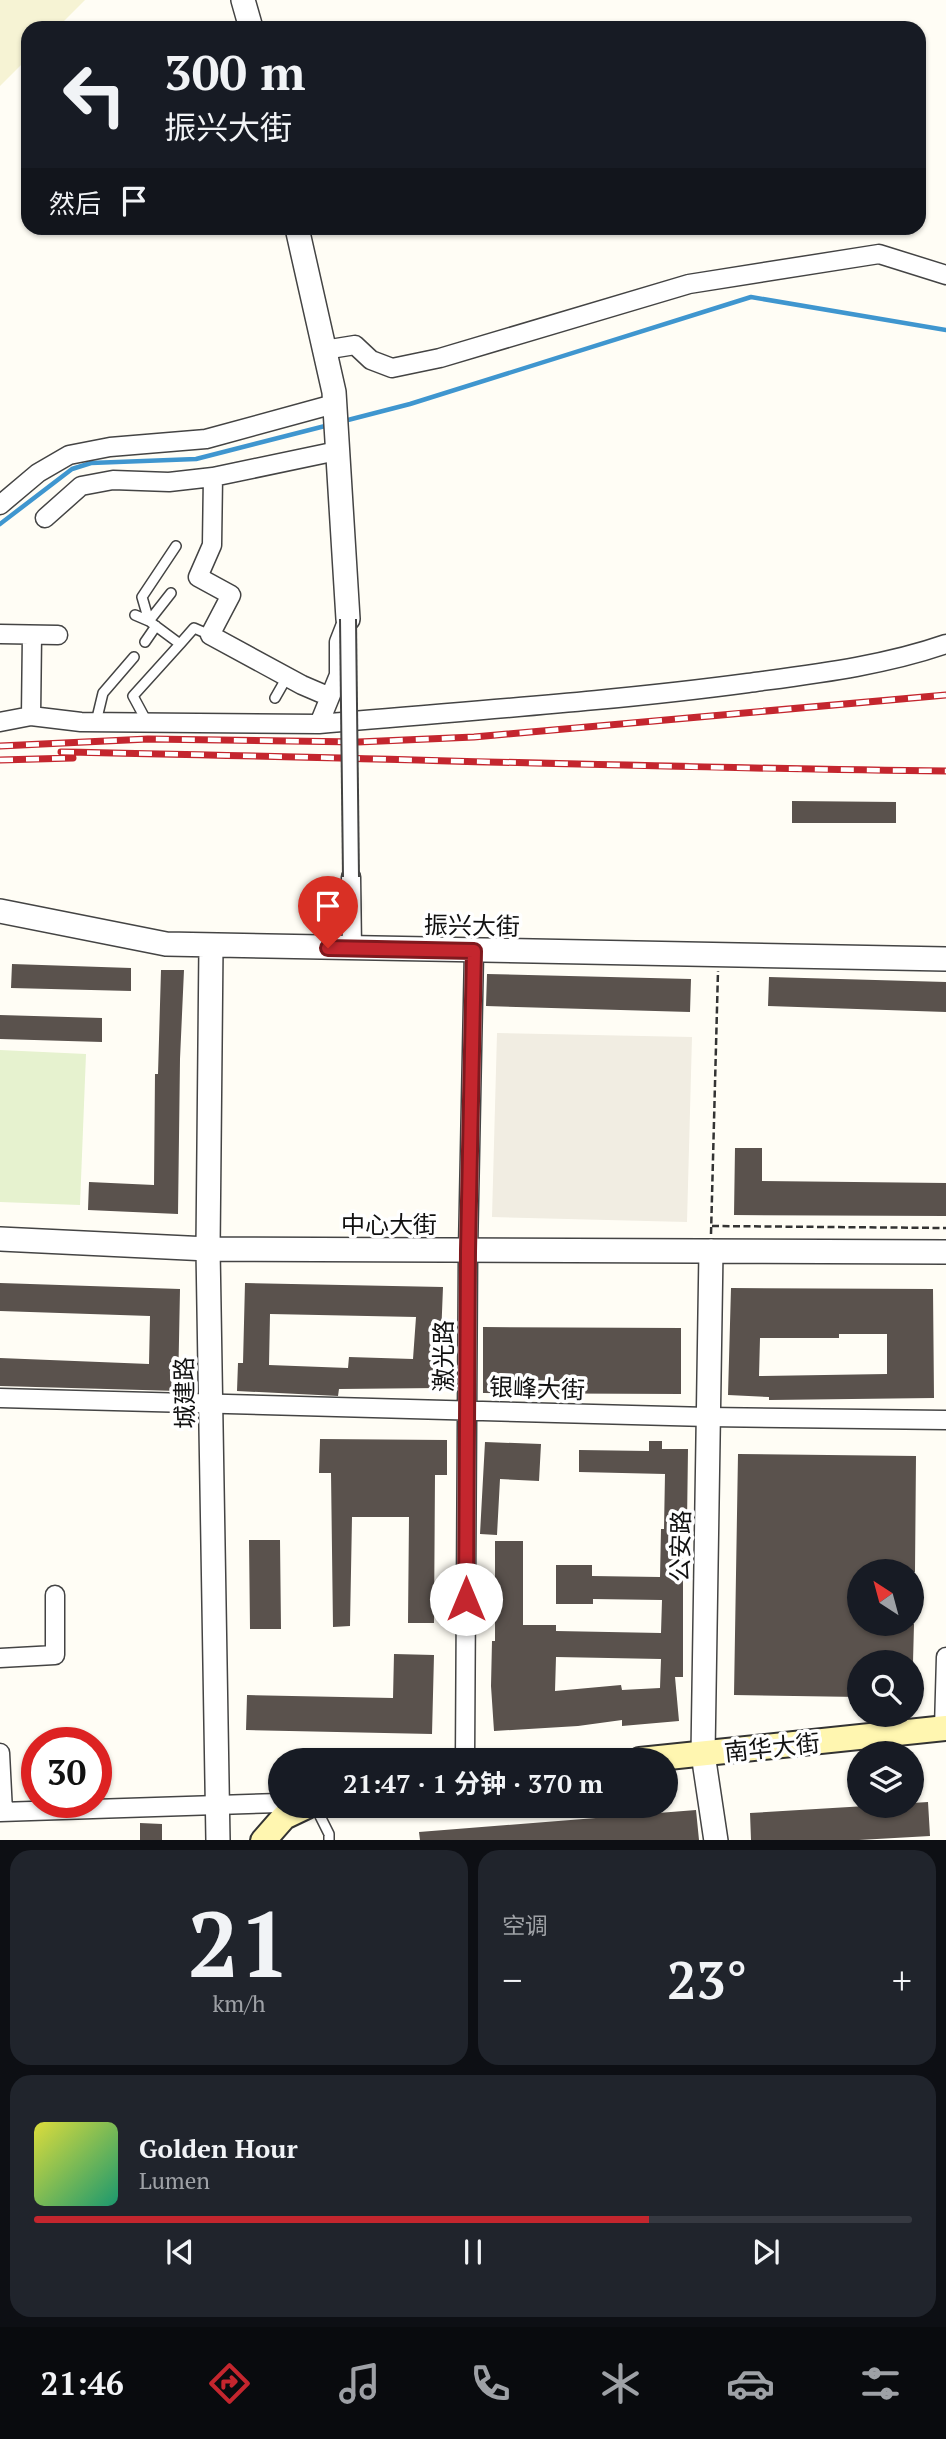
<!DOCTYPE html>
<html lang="zh">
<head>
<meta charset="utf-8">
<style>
  :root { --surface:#171b24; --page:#20242c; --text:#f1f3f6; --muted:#9ea1a6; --line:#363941; --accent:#c4262e }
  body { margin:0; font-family:"PT Serif","Noto Sans SC",serif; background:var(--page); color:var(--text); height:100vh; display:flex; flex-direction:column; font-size:26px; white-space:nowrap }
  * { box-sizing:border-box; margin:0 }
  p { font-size:23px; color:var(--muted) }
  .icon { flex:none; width:38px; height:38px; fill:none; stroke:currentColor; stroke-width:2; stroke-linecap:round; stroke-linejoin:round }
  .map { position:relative; height:1840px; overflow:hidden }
  .side { display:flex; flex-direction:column; gap:10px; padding:10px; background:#0d0f14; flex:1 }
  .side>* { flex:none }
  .guide { position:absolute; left:21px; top:21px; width:905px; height:214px; border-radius:21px; box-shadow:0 2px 5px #0004; background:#171b24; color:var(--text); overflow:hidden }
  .needle { width:46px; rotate:324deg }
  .buttons { position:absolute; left:847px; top:1559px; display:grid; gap:14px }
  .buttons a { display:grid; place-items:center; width:77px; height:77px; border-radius:50%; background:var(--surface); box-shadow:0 2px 5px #0004; font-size:35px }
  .speed { position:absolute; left:21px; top:1727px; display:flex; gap:14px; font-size:35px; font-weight:700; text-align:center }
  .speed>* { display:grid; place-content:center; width:91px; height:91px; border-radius:50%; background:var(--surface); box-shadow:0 2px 5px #0004; line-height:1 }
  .speed .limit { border:10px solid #d22; background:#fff; color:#111 }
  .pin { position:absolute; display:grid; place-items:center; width:60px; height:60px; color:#fff; margin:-72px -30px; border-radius:50% 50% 50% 0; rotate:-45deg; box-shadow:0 0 7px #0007 }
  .pin .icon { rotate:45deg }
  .me { position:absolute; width:77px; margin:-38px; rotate:0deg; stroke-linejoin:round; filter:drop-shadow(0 0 5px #0008) }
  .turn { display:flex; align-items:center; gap:24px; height:147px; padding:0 28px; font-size:32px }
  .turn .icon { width:91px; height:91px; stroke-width:2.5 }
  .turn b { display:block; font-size:49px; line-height:60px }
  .then { display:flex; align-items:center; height:66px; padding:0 28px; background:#0003; gap:14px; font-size:26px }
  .big { font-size:52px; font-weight:700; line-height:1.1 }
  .side .card { flex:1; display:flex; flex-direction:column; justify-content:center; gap:10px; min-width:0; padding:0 24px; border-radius:21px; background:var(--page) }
  .side .dial { align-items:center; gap:0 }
  .dial b { font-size:91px; line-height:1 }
  .song { display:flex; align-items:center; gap:21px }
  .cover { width:84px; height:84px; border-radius:10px; background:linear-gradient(135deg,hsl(60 70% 55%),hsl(160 70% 35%)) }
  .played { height:7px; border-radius:4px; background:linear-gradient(90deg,var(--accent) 70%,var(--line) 70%) }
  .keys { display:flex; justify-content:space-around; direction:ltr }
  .heat { display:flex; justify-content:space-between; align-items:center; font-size:38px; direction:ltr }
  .side .tiles { flex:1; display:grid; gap:10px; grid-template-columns:1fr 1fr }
  .card:last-child { grid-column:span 2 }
  .trip { position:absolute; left:268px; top:1748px; width:410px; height:70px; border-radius:35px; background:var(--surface); box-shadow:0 2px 5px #0004; font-weight:700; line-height:70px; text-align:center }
  .dock { display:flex; height:112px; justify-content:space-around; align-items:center; background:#090b0e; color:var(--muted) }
  .dock .icon { width:49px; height:49px }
  .dock .on { color:var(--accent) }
  .dock b { font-size:32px; color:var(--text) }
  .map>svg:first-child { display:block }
  .farmland { fill:#f6f3d4 }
  .pitch { fill:#e6f2cf }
  .plaza { fill:#f1ede2 }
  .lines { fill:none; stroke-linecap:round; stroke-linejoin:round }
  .stream { stroke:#3f96cf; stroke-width:4.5 }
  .building { fill:#5a524d; fill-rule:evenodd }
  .service-casing { stroke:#444; stroke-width:12 }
  .minor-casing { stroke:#444; stroke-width:21 }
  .tertiary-casing { stroke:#444; stroke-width:26 }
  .secondary-casing { stroke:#333; stroke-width:28 }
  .path { stroke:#333; stroke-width:2.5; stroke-dasharray:7 3.5; stroke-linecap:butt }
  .service { stroke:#fff; stroke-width:9 }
  .minor { stroke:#fff; stroke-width:18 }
  .tertiary { stroke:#fff; stroke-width:23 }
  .secondary { stroke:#fff6b0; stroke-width:24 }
  .rail-casing { stroke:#c4262e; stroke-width:7 }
  .rail { stroke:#fff; stroke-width:4.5; stroke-dasharray:13; stroke-linecap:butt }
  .pedestrian-bridge-casing { stroke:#444; stroke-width:18; stroke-linecap:butt }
  .pedestrian-bridge { stroke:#fff; stroke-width:14 }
  .route-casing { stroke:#7f191e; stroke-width:18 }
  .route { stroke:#c4262e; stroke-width:12 }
  .labels { text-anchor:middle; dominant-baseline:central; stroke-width:7; stroke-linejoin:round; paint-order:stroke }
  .street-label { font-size:24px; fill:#111; stroke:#fff }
</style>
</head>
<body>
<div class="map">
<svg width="946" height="1841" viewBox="0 0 946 1841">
  <rect width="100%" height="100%" fill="#fffdf5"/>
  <path class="farmland" d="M0 0H85L57 28H28V58L0 86Z"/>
  <path class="pitch" d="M0 1050 86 1054 80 1205 0 1202Z"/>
  <path class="plaza" d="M497 1033 692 1037 687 1222 492 1217Z"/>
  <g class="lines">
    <path class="stream" d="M344 421 410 404 751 297 946 330
      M0 524 72 469 91 463 196 459 329 425"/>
  </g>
  <path class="building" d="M792 801 896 802V823H792Z
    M12 964 131 968V991L11 988Z
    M161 970H184L180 1059 178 1214 88 1210 89 1182 154 1185 155 1074H158Z
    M487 974 691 979 690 1012 486 1006Z
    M769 977 946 982V1012L768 1006Z
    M0 1015 102 1018V1042L0 1039Z
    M735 1148H762V1181L946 1183V1216L734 1215Z
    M0 1283 180 1289 178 1391 0 1386V1358L149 1364 150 1316 0 1311Z
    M245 1283 443 1287 439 1388 339 1389 338 1396 237 1391 238 1363H243ZM270 1314 416 1317 413 1359 349 1357 348 1368 269 1365Z
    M731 1288 933 1289 934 1398 769 1400V1397L728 1395ZM839 1334H887V1374L759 1376 760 1338H839Z
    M483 1327 681 1328V1394L483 1393Z
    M320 1439 447 1440V1475H435L434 1623H408L409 1517H352L350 1626 333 1627 331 1473H319Z
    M649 1441H662V1449H688L687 1523H683V1677H675L679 1721 622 1726V1720L578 1726 494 1731 491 1686 492 1641H495V1541H523V1625H556V1631L661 1633 662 1600 593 1599V1604H556V1565H592V1576L660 1577 661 1529H664L665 1474 579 1472V1450L649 1451ZM556 1657 661 1659 660 1688 622 1690 621 1685 555 1691Z
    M485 1442 541 1444 539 1481 500 1479 497 1535 480 1534Z
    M738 1454 916 1456 915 1572H859V1624H914L913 1662H859V1697L734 1695Z
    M249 1540H280L281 1629H250Z
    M394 1654 434 1655 432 1734 246 1730 247 1695 393 1698Z
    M928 1802 930 1836 859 1840H751L750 1813 866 1806H912V1803Z
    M696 1810 699 1840H420L419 1832Z
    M140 1823 162 1824V1840H140Z"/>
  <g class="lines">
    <g class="service-casing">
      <path id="service" d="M176 546 142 597 149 621 180 644 194 628 210 635
        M135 615 149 621 171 593
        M145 642 156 626
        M275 698 287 677
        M96 722 103 693 134 657
        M147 722 133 696 180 644
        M315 1806 329 1834V1841"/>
    </g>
    <g class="minor-casing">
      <path id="minor" d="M324 350 355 345 371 360 392 368 440 358 689 284 879 254 946 275
        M0 505 38 473 69 455 110 447 206 439 334 404
        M45 518 81 486 113 480 169 482 213 477
        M0 634 58 635
        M330 697 302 685 210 635 231 595 198 577 212 545 213 477 337 451
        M31 716 32 635
        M0 722 31 716 81 722 319 724 339 675V642L348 619
        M319 724C462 711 606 702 748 683 814 674 883 666 946 644
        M351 877 352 948
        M0 1398 708 1417 946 1420
        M0 1658 55 1655V1595
        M944 1728 946 1657
        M0 1753 3 1812
        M465 1760 468 1251 474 951
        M0 1812 280 1803"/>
    </g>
    <g class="tertiary-casing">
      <path id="tertiary" d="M243 0 251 28
        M297 228 334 392 348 619
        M0 911 166 944 946 959
        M211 945 208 1249 218 1841
        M0 1239 208 1249 946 1252
        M711 1251 703 1754 716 1841"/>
    </g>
    <g class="secondary-casing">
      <path id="secondary" d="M640 1760 946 1728
        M263 1841 284 1817 307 1806"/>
    </g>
    <path class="path" d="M712 1226 946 1228
      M711 1234 718 971"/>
    <use href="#service" class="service"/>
    <use href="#minor" class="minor"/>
    <use href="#tertiary" class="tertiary"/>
    <use href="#secondary" class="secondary"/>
    <g class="rail-casing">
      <path id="rail" d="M0 746 148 739 358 742 474 737 946 695
        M61 752C356 757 651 768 946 771
        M0 760 73 758"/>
    </g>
    <use href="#rail" class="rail"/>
    <g class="pedestrian-bridge-casing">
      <path id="pedestrian-bridge" d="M348 619 351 877"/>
    </g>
    <use href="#pedestrian-bridge" class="pedestrian-bridge"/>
  </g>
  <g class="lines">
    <g class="route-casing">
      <path id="route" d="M328 948 474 951 468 1251 466 1599"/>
    </g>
    <use href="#route" class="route"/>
  </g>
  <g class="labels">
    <g class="street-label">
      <text transform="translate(472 925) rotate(1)">振兴大街</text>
      <text x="389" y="1224">中心大街</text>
      <text transform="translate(443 1356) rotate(-90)">激光路</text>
      <text transform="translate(537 1388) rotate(2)">银峰大街</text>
      <text transform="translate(184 1393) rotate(-91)">城建路</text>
      <text transform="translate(680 1546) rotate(-89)">公安路</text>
      <text transform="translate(772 1747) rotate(-6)">南华大街</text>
    </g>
  </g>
</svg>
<div class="buttons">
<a><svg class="needle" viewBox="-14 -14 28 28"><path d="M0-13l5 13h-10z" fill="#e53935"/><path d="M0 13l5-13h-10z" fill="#9ea1a6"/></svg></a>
<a><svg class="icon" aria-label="search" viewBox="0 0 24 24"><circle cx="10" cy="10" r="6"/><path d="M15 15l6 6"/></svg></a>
<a><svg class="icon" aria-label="layers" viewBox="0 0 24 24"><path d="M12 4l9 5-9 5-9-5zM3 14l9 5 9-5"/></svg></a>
</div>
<div class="speed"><div class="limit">30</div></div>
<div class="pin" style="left:328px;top:948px;background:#d93025"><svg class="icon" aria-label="arrive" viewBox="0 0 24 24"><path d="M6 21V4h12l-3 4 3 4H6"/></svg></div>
<svg class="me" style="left:466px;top:1599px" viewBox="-20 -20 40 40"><circle r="19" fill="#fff"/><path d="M0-13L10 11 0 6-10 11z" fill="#c4262e"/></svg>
<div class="trip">21:47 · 1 分钟 · 370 m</div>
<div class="guide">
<div class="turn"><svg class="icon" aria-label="left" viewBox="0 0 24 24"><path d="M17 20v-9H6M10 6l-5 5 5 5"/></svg><div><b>300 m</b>振兴大街</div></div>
<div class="then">然后<svg class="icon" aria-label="arrive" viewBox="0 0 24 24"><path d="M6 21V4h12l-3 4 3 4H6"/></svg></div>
</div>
</div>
<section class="side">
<div class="tiles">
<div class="card dial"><b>21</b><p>km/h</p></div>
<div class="card"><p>空调</p>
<div class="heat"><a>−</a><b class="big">23°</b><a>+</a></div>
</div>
<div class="card">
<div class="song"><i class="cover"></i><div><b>Golden Hour</b><p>Lumen</p></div></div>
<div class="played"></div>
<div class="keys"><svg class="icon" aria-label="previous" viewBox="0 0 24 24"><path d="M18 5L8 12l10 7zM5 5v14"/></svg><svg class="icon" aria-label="pause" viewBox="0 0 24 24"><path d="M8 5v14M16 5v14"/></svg><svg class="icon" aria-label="next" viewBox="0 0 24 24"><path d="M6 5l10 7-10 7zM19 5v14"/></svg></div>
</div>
</div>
</section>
<nav class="dock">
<b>21:46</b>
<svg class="icon on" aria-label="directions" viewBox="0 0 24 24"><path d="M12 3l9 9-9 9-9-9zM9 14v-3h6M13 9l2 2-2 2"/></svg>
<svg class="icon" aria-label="music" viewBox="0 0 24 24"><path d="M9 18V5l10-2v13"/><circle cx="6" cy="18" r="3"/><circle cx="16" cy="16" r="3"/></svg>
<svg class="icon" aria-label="phone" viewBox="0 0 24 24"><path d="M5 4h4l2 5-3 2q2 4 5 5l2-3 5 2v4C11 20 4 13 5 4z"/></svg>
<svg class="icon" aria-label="climate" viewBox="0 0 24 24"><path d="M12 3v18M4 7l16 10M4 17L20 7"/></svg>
<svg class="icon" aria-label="car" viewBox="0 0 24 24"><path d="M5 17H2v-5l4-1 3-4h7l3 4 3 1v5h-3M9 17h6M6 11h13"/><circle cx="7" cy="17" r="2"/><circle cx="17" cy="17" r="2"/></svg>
<svg class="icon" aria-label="filters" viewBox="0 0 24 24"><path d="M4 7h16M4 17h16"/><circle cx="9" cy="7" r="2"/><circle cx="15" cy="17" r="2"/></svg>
</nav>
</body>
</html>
